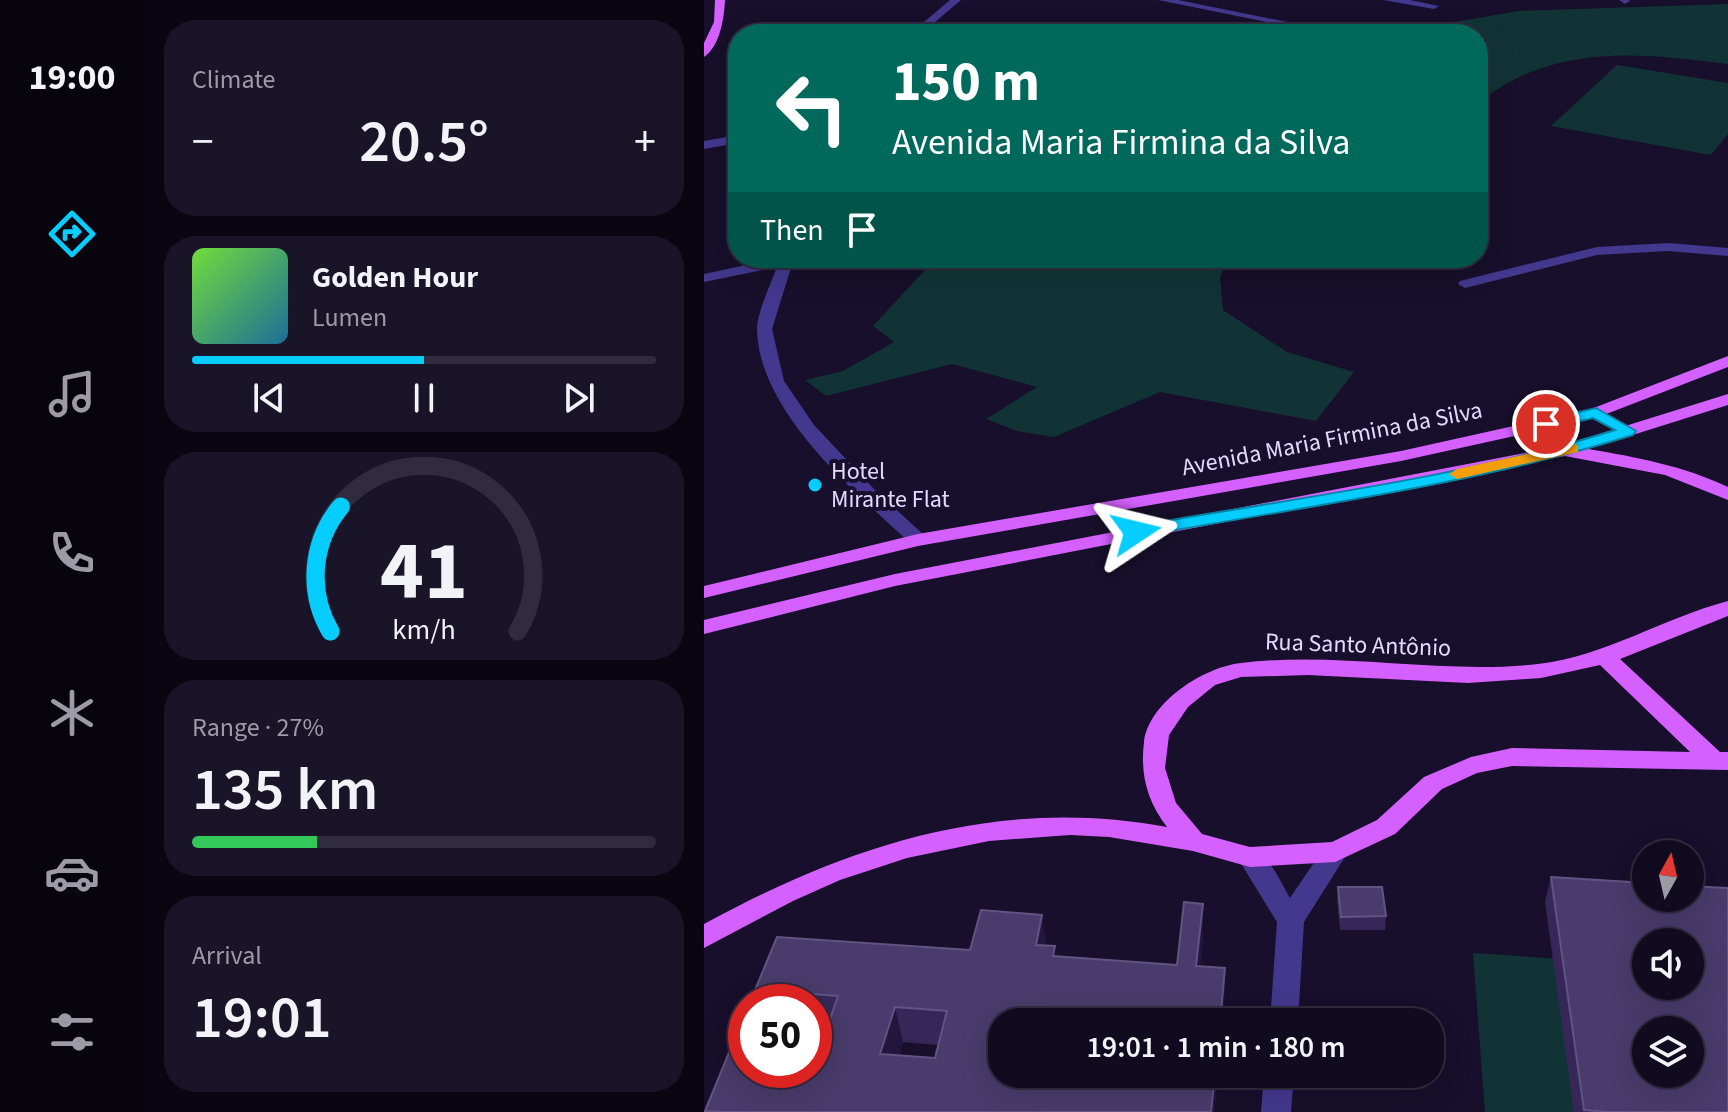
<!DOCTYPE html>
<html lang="en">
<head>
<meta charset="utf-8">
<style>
  :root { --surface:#110b20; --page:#1a1429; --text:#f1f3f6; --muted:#9c9ba5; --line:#302b3e; --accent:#06cdff }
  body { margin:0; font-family:"Source Sans 3",sans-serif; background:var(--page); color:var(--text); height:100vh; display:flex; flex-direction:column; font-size:30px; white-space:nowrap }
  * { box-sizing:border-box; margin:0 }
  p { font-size:26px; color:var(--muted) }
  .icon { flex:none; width:44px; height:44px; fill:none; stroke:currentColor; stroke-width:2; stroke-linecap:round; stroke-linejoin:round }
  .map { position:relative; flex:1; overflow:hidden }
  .sheet { display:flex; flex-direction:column; gap:20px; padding:20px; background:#090612; width:560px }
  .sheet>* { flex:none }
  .banner { position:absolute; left:24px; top:24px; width:760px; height:244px; border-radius:32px; box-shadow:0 8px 32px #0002,0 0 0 2px var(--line); background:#00695c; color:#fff; overflow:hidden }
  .needle { width:52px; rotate:8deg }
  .buttons { position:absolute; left:928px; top:840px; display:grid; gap:16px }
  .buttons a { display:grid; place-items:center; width:72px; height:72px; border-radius:50%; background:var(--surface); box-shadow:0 8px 32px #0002,0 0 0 2px var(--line); font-size:40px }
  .speed { position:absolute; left:24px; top:984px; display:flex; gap:16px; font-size:40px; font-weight:700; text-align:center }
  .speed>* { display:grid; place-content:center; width:104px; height:104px; border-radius:50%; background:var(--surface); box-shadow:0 8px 32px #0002,0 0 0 2px var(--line); line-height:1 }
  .speed .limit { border:12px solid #d22; background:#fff; color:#111 }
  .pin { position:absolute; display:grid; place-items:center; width:68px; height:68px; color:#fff; margin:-34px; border:4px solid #fff; border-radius:50%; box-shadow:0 2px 8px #0007 }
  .me { position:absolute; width:88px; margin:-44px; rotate:80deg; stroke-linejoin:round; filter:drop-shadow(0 0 6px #0008) }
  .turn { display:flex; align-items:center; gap:28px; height:168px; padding:0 32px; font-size:36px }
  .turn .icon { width:104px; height:104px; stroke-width:2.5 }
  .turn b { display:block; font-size:56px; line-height:68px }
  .then { display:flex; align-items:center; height:76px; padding:0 32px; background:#0003; gap:16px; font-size:30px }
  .big { font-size:60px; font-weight:600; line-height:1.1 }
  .sheet .tile { flex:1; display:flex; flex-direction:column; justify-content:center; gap:12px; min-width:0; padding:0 28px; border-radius:32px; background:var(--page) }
  .sheet .dial { align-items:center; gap:0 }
  .dial svg { height:208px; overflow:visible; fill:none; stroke:var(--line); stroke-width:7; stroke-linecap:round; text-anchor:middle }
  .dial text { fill:var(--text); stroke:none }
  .song { display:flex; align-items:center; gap:24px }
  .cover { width:96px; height:96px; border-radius:12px; background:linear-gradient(135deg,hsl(100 70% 55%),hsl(200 70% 35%)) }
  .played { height:8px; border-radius:4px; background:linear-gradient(90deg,var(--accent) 50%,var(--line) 50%) }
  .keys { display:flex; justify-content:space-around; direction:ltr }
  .heat { display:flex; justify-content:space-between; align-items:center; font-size:44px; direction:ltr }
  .charge { height:12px; border-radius:6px; background:linear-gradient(90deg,#34c759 27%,var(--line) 0) }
  .trip { position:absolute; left:284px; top:1008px; width:456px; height:80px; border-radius:32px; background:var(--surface); box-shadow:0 8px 32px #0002,0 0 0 2px var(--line); font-weight:600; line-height:80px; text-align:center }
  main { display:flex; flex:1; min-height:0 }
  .tabs { display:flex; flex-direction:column; width:144px; justify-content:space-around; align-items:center; background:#07040d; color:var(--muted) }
  .tabs .icon { width:56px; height:56px }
  .tabs .on { color:var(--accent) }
  .tabs b { font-size:36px; color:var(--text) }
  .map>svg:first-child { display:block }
  .green { fill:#123336 }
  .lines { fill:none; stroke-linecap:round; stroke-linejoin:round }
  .minor { fill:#43388d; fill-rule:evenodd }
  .major { fill:#d461ff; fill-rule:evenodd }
  .wall { fill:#372759; fill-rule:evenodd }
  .shaded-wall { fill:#22163f }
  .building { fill:#493b6b; stroke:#615482; stroke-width:2; fill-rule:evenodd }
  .route { fill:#06cdff; stroke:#0485a6; stroke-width:2 }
  .slow { fill:#f59e0b }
  .poi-dot { fill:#06cdff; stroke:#170f2b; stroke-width:3 }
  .labels { text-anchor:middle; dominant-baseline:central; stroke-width:8; stroke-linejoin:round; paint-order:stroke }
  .street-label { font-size:24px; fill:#e2daff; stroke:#170f2b }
  .poi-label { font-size:24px; fill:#e2daff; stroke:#170f2b; text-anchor:start }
</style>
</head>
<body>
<main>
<nav class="tabs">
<b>19:00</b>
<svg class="icon on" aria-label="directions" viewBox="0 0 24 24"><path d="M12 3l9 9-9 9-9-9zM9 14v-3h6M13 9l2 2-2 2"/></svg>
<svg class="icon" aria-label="music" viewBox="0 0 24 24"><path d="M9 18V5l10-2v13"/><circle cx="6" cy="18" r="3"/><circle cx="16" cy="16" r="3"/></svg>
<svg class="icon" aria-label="phone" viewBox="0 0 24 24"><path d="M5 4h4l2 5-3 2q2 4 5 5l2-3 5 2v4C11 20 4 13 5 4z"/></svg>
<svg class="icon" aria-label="climate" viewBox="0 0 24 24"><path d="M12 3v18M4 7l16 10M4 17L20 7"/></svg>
<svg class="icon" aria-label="car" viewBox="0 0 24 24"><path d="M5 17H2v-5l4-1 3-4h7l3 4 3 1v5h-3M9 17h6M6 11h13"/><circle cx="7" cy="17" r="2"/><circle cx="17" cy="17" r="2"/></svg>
<svg class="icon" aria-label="filters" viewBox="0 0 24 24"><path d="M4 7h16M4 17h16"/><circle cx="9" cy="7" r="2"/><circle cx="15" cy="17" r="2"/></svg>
</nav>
<section class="sheet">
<div class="tile"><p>Climate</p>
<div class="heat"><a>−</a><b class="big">20.5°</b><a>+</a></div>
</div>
<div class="tile">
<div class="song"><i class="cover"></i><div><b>Golden Hour</b><p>Lumen</p></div></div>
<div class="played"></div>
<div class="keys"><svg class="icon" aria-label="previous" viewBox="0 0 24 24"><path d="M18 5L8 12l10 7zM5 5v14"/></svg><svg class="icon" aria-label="pause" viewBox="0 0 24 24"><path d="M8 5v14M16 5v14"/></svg><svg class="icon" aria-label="next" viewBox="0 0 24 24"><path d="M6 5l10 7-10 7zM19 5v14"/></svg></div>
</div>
<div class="tile dial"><svg viewBox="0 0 100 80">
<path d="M14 69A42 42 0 1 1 86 69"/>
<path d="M14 69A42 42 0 0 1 18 21" stroke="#06cdff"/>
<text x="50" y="56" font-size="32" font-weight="700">41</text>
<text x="50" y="72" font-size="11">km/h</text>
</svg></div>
<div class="tile"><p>Range · 27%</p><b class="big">135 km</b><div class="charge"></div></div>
<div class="tile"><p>Arrival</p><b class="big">19:01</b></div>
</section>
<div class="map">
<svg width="1024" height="1112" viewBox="0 0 1024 1112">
  <rect width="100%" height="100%" fill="#170f2b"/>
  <path class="green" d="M1024 4V64C953 55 882 46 815 77 801 84 785 93 774 105V34H680L815 11Z
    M913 65 1024 83V134L1007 155 847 126Z
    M232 258H523L516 278 519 310 583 352 650 372 612 421 456 392 350 437 313 431 282 419 333 387 248 364 122 396 101 380 139 371 190 342 169 326Z
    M769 953 858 959 879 1112H781Z"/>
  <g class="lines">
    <path class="minor" d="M246 0H257L217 34H206Z
      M454 0H474L618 29 613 32Z
      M679 0H706L735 6 730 9Z
      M915 0H925L926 1 921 4Z
      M34 135V143L0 149V141Z
      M964 243 1024 248V256L964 251 893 255 761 288 754 284 756 281 893 247Z
      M75 258H90L68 329 80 381 110 425 171 490 221 536 224 540 221 544H207C151 492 56 413 53 331 52 315 67 283 73 267L0 282V274Z
      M631 842 640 845 644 852 600 922 594 1022H566L573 922 533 857 537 850C561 842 575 880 586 898L622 845Z
      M560 1074H590L587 1112H557Z"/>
    <path class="major" d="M11 0H21C20 19 16 46 0 57V43L10 22Z
      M1024 356V367L892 418 697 461 214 546 0 598V586L214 534 697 451 887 409Z
      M1024 394V405L884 449C932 457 980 466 1024 487V500L961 475 861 456 191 586 0 634V620L191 574 857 446Z
      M1024 601V616L916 659 1016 752H1024V770L808 766 773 773 738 789 691 834 631 862 546 867 489 851 405 837 366 835 285 841 203 858 136 880 89 901 0 948V924C146 844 296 796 463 827 443 801 436 774 440 742 445 702 500 667 537 663 636 651 736 675 834 664 902 656 959 618 1024 601ZM896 665 986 752 808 748 767 757 720 777 673 820 628 842 546 847 498 834 472 803 461 768 465 735 484 707 511 685 537 677 604 675 764 683 837 678Z"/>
  </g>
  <path class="wall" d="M847 877 1024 1112H870L841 902Z
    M634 887 682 916 681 930H636L633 900Z
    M499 904V939L496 967 521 968 520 1003 519 1022H298V1074H514L510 1112H19L42 1070 116 1048 122 1029H110V1002H46L73 937 266 950 342 946 352 956 473 965ZM199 1042 234 1045 231 1058 195 1055Z"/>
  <path class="shaded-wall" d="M499 904V939L493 1002 492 966Z
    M338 915 343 950 332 945Z
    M521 968 520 1003 519 1022H516Z
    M83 992 86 1002H79Z
    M191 1007 199 1042 185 1089 176 1054Z
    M511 1074H514L510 1112H507Z"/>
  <path class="building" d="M847 877 942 883V898H986V886L1024 888V1112H903L880 1110ZM942 942H986V986H942ZM942 1030H986V1074H942Z
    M634 887H678L682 916 637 917Z
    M480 902 499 904 492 966 521 968 516 1022H424V1021L336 1015 335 1022H298V1074H511L507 1112H19L1 1111 42 1011V1070H110V1047L116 1048 134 996 83 992 79 1002H46L73 937 266 950 277 910 338 915 332 945 351 946 349 956 473 965ZM191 1007 243 1011 231 1058 176 1054Z"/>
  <path class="route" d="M892 408 932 431 929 435C768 485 598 507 432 537L423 532 432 526C591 498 757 478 911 430L889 418 842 429 834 424 836 421Z"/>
  <path class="slow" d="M869 444 874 445V452L753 479 745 474 753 469Z"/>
  <circle class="poi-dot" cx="111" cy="485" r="8"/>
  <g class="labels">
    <g class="street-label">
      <text transform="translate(628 439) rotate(-11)">Avenida Maria Firmina da Silva</text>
      <text transform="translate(654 645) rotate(2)">Rua Santo Antônio</text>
    </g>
    <g class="poi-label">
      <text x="127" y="471">Hotel<tspan x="127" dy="28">Mirante Flat</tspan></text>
    </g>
  </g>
</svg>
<div class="buttons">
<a><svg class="needle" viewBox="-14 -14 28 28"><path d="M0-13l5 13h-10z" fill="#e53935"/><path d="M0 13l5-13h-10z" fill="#9c9ba5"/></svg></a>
<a><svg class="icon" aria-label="sound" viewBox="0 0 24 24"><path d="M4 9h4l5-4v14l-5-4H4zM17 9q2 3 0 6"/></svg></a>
<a><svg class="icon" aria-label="layers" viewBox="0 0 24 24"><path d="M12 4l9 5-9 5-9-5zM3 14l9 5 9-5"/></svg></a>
</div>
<div class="speed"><div class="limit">50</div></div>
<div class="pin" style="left:842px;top:424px;background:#d93025"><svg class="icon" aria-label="arrive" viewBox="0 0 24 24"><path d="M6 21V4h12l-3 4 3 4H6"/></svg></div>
<svg class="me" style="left:432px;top:532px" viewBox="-20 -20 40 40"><path d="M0-17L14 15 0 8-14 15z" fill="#06cdff" stroke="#fff" stroke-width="4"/></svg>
<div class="trip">19:01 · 1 min · 180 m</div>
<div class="banner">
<div class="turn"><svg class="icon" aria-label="left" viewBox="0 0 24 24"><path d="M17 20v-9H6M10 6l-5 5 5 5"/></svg><div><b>150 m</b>Avenida Maria Firmina da Silva</div></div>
<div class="then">Then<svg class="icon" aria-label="arrive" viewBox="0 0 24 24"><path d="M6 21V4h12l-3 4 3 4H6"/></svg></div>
</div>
</div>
</main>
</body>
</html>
